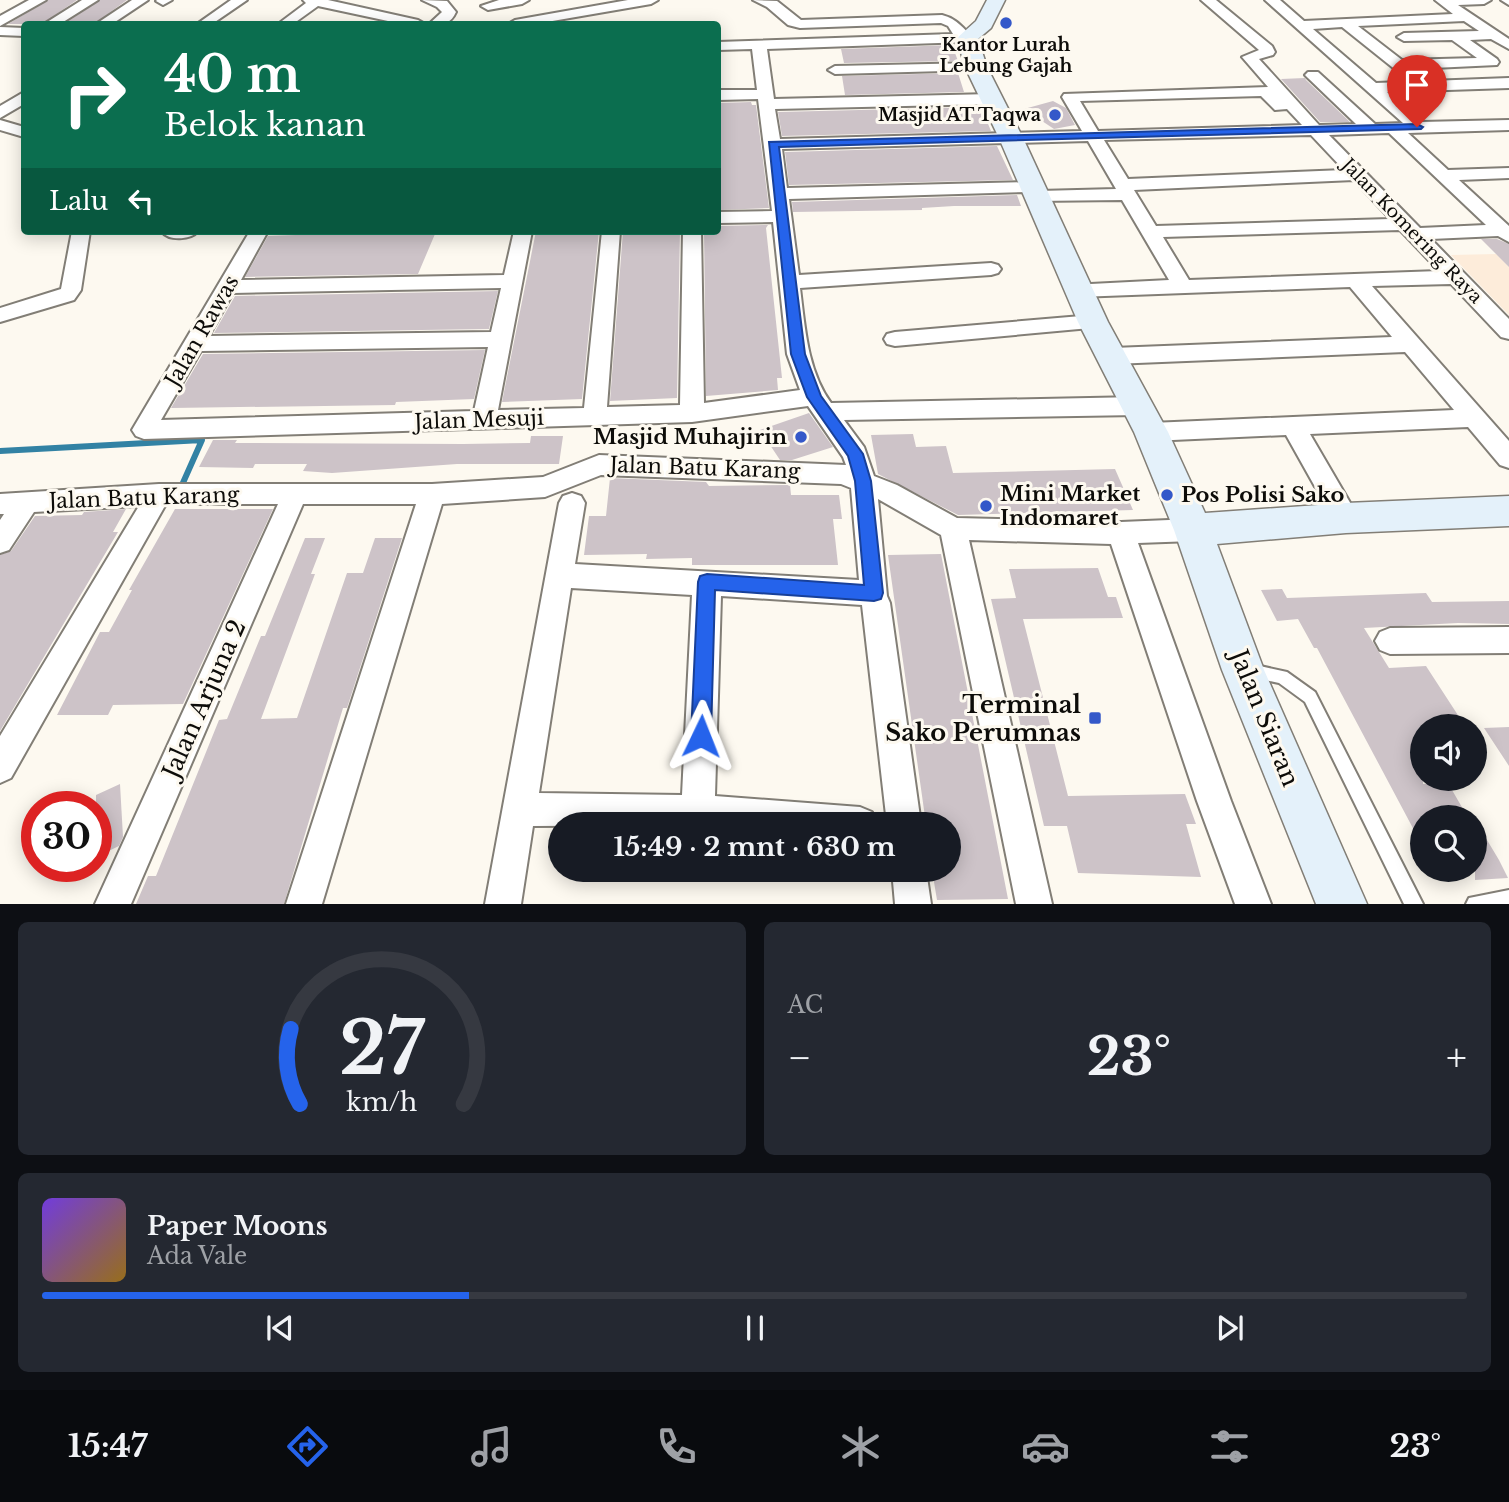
<!DOCTYPE html>
<html lang="id">
<head>
<meta charset="utf-8">
<style>
  :root { --surface:#171b24; --page:#242831; --text:#f1f3f6; --muted:#9ea1a6; --line:#363941; --accent:#2563eb }
  body { margin:0; font-family:"Libre Baskerville",serif; background:var(--page); color:var(--text); height:100vh; display:flex; flex-direction:column; font-size:26px; white-space:nowrap }
  * { box-sizing:border-box; margin:0 }
  p { font-size:23px; color:var(--muted) }
  .icon { flex:none; width:38px; height:38px; fill:none; stroke:currentColor; stroke-width:2; stroke-linecap:round; stroke-linejoin:round }
  .map { position:relative; height:904px; overflow:hidden }
  .drawer { display:flex; flex-direction:column; gap:18px; padding:18px; background:#0d0f14; flex:1 }
  .drawer>* { flex:none }
  .hud { position:absolute; left:21px; top:21px; width:700px; height:214px; border-radius:7px; box-shadow:0 4px 18px #0003; background:#0b6e4f; color:#fff; overflow:hidden }
  .controls { position:absolute; left:1410px; top:714px; display:grid; gap:14px }
  .controls a { display:grid; place-items:center; width:77px; height:77px; border-radius:50%; background:var(--surface); box-shadow:0 4px 18px #0003; font-size:35px }
  .speed { position:absolute; left:21px; top:791px; display:flex; gap:14px; font-size:35px; font-weight:700; text-align:center }
  .speed>* { display:grid; place-content:center; width:91px; height:91px; border-radius:50%; background:var(--surface); box-shadow:0 4px 18px #0003; line-height:1 }
  .speed .limit { border:10px solid #d22; background:#fff; color:#111 }
  .pin { position:absolute; display:grid; place-items:center; width:60px; height:60px; color:#fff; margin:-72px -30px; border-radius:50% 50% 50% 0; rotate:-45deg; box-shadow:0 0 7px #0007 }
  .pin .icon { rotate:45deg }
  .me { position:absolute; width:77px; margin:-38px; rotate:2deg; stroke-linejoin:round; filter:drop-shadow(0 0 5px #0008) }
  .turn { display:flex; align-items:center; gap:24px; height:147px; padding:0 28px; font-size:32px }
  .turn .icon { width:91px; height:91px; stroke-width:2.5 }
  .turn b { display:block; font-size:49px; line-height:60px }
  .then { display:flex; align-items:center; height:66px; padding:0 28px; background:#0003; gap:14px; font-size:26px }
  .big { font-size:52px; font-weight:800; line-height:1.1 }
  .drawer .tile { flex:1; display:flex; flex-direction:column; justify-content:center; gap:10px; min-width:0; padding:0 24px; border-radius:10px; background:var(--page) }
  .drawer .dial { align-items:center; gap:0 }
  .dial svg { height:182px; overflow:visible; fill:none; stroke:var(--line); stroke-width:7; stroke-linecap:round; text-anchor:middle }
  .dial text { fill:var(--text); stroke:none }
  .song { display:flex; align-items:center; gap:21px }
  .cover { width:84px; height:84px; border-radius:10px; background:linear-gradient(135deg,hsl(260 70% 55%),hsl(40 70% 35%)) }
  .played { height:7px; border-radius:4px; background:linear-gradient(90deg,var(--accent) 30%,var(--line) 30%) }
  .keys { display:flex; justify-content:space-around; direction:ltr }
  .heat { display:flex; justify-content:space-between; align-items:center; font-size:38px; direction:ltr }
  .drawer .tiles { flex:1; display:grid; gap:18px; grid-template-columns:1fr 1fr }
  .tile:last-child { grid-column:span 2 }
  .trip { position:absolute; left:548px; top:812px; width:413px; height:70px; border-radius:35px; background:var(--surface); box-shadow:0 4px 18px #0003; font-weight:800; line-height:70px; text-align:center }
  .tabs { display:flex; height:112px; justify-content:space-around; align-items:center; background:#090b0e; color:var(--muted) }
  .tabs .icon { width:49px; height:49px }
  .tabs .current { color:var(--accent) }
  .tabs b { font-size:32px; color:var(--text) }
  .map>svg:first-child { display:block }
  .education { fill:#fdecda }
  .lines { fill:none; stroke-linecap:round; stroke-linejoin:round }
  .stream { stroke:#3282a4; stroke-width:6 }
  .building { fill:#cdc3c8 }
  .lane-casing { stroke:#827e76; stroke-width:4 }
  .street-casing { stroke:#827e76; stroke-width:4 }
  .secondary-casing { stroke:#827e76; stroke-width:3 }
  .lane { fill:#fff; fill-rule:evenodd }
  .street { fill:#fff; fill-rule:evenodd }
  .secondary { fill:#e4f1fa; fill-rule:evenodd }
  .route { fill:#2563eb; stroke:#184099; stroke-width:2 }
  .poi-dot { fill:#3458c9; stroke:#fdf9f0; stroke-width:2.5 }
  .labels { text-anchor:middle; dominant-baseline:central; stroke-width:6; stroke-linejoin:round; paint-order:stroke }
  .far-poi-label { font-size:18px; font-weight:bold; fill:#0d0c09; stroke:#fdf9f0 }
  .far-street-label { font-size:18px; fill:#0d0c09; stroke:#fdf9f0 }
  .street-label { font-size:21px; fill:#0d0c09; stroke:#fdf9f0 }
  .poi-label { font-size:21px; font-weight:bold; fill:#0d0c09; stroke:#fdf9f0; text-anchor:start }
  .near-street-label { font-size:24px; fill:#0d0c09; stroke:#fdf9f0 }
  .near-poi-label { font-size:24px; font-weight:bold; fill:#0d0c09; stroke:#fdf9f0; text-anchor:end }
</style>
</head>
<body>
<div class="map">
<svg width="1509" height="904" viewBox="0 0 1509 904">
  <rect width="100%" height="100%" fill="#fdf9f0"/>
  <path class="education" d="M1496 254 1509 267V315L1451 255Z"/>
  <g class="lines">
    <path class="stream" d="M0 451 202 440 182 485"/>
  </g>
  <path class="building" d="M48 0H77L42 24H8Z
    M100 0H127L94 24H64Z
    M952 45 958 61 844 63 841 49Z
    M958 73 964 92 845 95 842 76Z
    M1305 78 1306 80 1350 122H1320L1281 79Z
    M1053 101 1066 108 1075 125 1054 129 1024 109Z
    M718 103 751 102 752 105H756L769 208 718 210Z
    M981 107 991 131 782 136 778 112Z
    M997 146 1013 180 789 185 785 152Z
    M1017 195 1021 206H954L922 208V210L793 212 792 202Z
    M718 226 768 225 766 228 782 378H777L778 390 706 396 704 231H718Z
    M536 231H599L582 399 502 402Z
    M623 231H680L677 398 610 401Z
    M323 234H435L418 274 245 277 268 236Z
    M1481 239H1497L1509 244V267Z
    M498 291 489 329 214 333 235 296Z
    M485 350 474 399 396 402 395 405 171 408 203 354Z
    M809 413 833 447 792 460H780L760 430Z
    M913 434 916 447 946 446 953 473 1115 469 1133 510 958 515 878 474 871 435Z
    M531 436H563L559 464H457L332 473 303 471 307 464H255L253 468 199 467 213 440H237L235 443 463 444 530 443Z
    M610 478 706 482 709 486 790 485 791 495H839L842 519H833L838 565H692V558L646 559 647 554 584 555 589 516H606Z
    M126 509 113 532H118L0 731V555L11 551 35 516 82 515 84 512Z
    M175 509H273L183 704 113 705 108 715H57L100 632H109L132 590H129Z
    M305 538H325L311 574H315L261 719 297 718 347 573H363L375 538H402L347 708H343L284 904H136L148 876H156L219 720 227 719 261 636H265Z
    M941 554 1008 899 937 900 932 870H948V824H926L888 555Z
    M1098 568 1108 597H1116L1123 618 1023 619 1068 796 1185 794 1196 824H1186L1201 877 1078 873 1067 826H1044L991 599 1016 598 1009 569Z
    M1282 589 1287 598 1426 593 1432 602 1509 601V624L1458 623 1364 628 1389 668 1426 666 1465 726H1423V784L1448 783 1467 816 1423 817V847L1317 648H1314L1298 619 1277 621 1261 590Z
    M1509 727V766L1484 728Z
    M120 784 123 837 119 846 96 857V795Z
    M1475 820 1499 860 1508 878 1475 880Z"/>
  <g class="lines">
    <g class="lane-casing">
      <path id="lane" d="M1251 664 1287 672 1315 692 1423 904H1404L1305 702 1279 683 1246 676 1243 671 1246 666Z
        M1509 890V904H1466L1469 898Z"/>
    </g>
    <g class="street-casing">
      <path id="street" d="M29 0H46L0 26V16Z
        M82 0H98L60 24H44Z
        M132 0H148L112 24H96Z
        M172 0 163 5 156 1 157 0Z
        M231 0H247L212 24H197Z
        M303 0H328L418 20 425 24H402L318 6 293 24H278L306 3Z
        M422 0 447 1 456 12C450 25 443 24 429 24L442 12 437 7Z
        M499 0H529L522 4 488 10 481 6Z
        M628 0H658L651 4 535 24H508L515 20Z
        M753 0 777 1 801 20 942 15C958 19 963 29 974 38L967 42 767 49 774 99 992 94 1000 99 992 104 775 109 780 139 1082 131 1062 97 1064 94 1268 87 1242 57 1259 50 1201 0H1216L1272 46 1275 52 1273 55 1259 59 1319 125 1356 124 1308 78 1305 75 1308 72H1318L1375 124 1403 123 1265 0H1280L1304 21 1453 14 1435 0H1491L1484 4 1458 5 1509 39V49L1491 39 1470 40 1497 59 1499 62 1497 65 1412 69 1420 76 1412 81 1407 79 1342 27 1313 29 1376 83 1509 78V88L1387 92 1421 122 1509 120V130L1408 133 1448 170 1509 168V178L1459 180 1509 226V242L1498 236 1431 239 1509 319V339L1501 337 1451 284 1372 286 1509 441V468L1500 465 1468 427 1310 434 1359 518 1355 526 1346 529 1337 526 1286 435 1151 441 1143 438 1139 432 1143 426 1151 423 1454 410 1405 352 1113 364 1105 361 1102 356 1105 351 1113 348 1392 337 1350 287 1078 297 1071 295 1068 290 1071 285 1169 280 1122 200 1035 201 1029 200 1026 196 1028 192 789 199 799 275 991 263 998 265 1001 269 998 273 991 275 800 288C805 327 807 370 831 403L1138 397 1146 400 1150 406 1146 412 1138 415 844 420 864 447 874 476 897 485 957 518 1121 522 1193 519 1202 522 1206 530 1202 538 1193 541 1138 543 1231 801 1271 904H1235L1197 801 1111 544 969 540 1052 904H1016L941 535 878 499 887 596 890 603 921 824H887L862 605 721 596 715 796 860 807 872 812 877 824 533 826 521 904H485L559 503 563 496 572 493 581 496 585 503 575 564 859 580 851 488 841 484 601 475 545 497 442 504 322 904H286L416 504H303L131 904H95L278 504H166L11 778 0 783V736L139 506 34 512 9 550 0 553V520L4 514H0V494L159 484H432L543 477 599 455 846 465 843 457 808 406 692 422 144 439 136 436 132 430 250 231H268L241 280 504 275 514 231H532L498 410 584 408 602 231H620L607 407 680 405 683 231H701L704 403 800 390 787 354 773 222 718 223V212L772 211 758 99 718 100V90H757L752 49 718 50V42L953 34 948 26 941 23 800 28 788 25 767 7ZM1464 21 1479 31 1404 33 1397 37 1404 41 1452 40 1477 58 1402 60 1358 26ZM1261 96 1275 110 1287 109 1302 125 1098 131 1080 101ZM1389 133 1486 225 1420 228 1329 135ZM1311 135 1344 170 1128 179 1104 140ZM1088 141 1116 189 1039 191 1041 187 1038 183 1032 182 787 188 782 149ZM1354 180 1390 219 1156 226 1134 190ZM1400 230 1439 271 1189 280 1163 237ZM501 288 491 332 209 336 233 293ZM488 347 474 411 161 420 201 351ZM571 588 692 595 682 795 539 793Z
        M1501 0H1509V5Z
        M0 27 24 28V36L0 35Z
        M976 63 981 64 983 67 981 70 835 74 828 70 835 66Z
        M24 92V104L0 118V106Z
        M0 120 24 127V137L0 130Z
        M72 231H90L81 290 74 300 0 322V308L61 289Z
        M198 231C191 240 169 241 162 232Z
        M1093 315 1101 317 1104 322 1101 327 895 346 887 344 884 339 887 334 895 332Z
        M1509 627V653L1390 654 1380 650 1375 641 1380 632 1390 628Z
        M892 870H926L931 904H895Z"/>
    </g>
    <g class="secondary-casing">
      <path id="secondary" d="M987 0H1005L991 28 978 39 987 67 1023 138 1108 322 1168 432 1205 513 1346 503 1509 496V526L1346 533 1217 544 1264 670 1367 904H1316L1222 670 1174 530 1134 432 1078 322 999 138 965 67 957 38 976 21Z"/>
    </g>
    <use href="#lane" class="lane"/>
    <use href="#street" class="street"/>
    <use href="#secondary" class="secondary"/>
  </g>
  <path class="route" d="M1417 124 1423 127 1421 129 779 147 805 354 821 396 863 454 871 481 883 593 881 599 874 601 715 590 711 736 708 743 701 746 694 743 691 736 698 582 700 576 707 574 864 585 855 481 848 456 807 397 791 354 769 142Z"/>
  <g class="poi-dot">
    <circle cx="1006" cy="23" r="7"/>
    <circle cx="1055" cy="115" r="7"/>
    <circle cx="801" cy="437" r="7"/>
    <circle cx="1167" cy="495" r="7"/>
    <circle cx="986" cy="506" r="7"/>
    <rect x="1088" y="711" width="14" height="14" rx="3.5"/>
  </g>
  <g class="labels">
    <g class="far-poi-label">
      <text x="1006" y="45">Kantor Lurah<tspan x="1006" dy="21">Lebung Gajah</tspan></text>
      <text x="1041" y="115" text-anchor="end">Masjid AT Taqwa</text>
    </g>
    <g class="far-street-label">
      <text transform="translate(1412 231) rotate(46)">Jalan Komering Raya</text>
    </g>
    <g class="street-label">
      <text transform="translate(202 331) rotate(-60)">Jalan Rawas</text>
      <text transform="translate(479 420) rotate(-2)">Jalan Mesuji</text>
      <text transform="translate(705 468) rotate(2)">Jalan Batu Karang</text>
      <text transform="translate(144 498) rotate(-2)">Jalan Batu Karang</text>
    </g>
    <g class="poi-label">
      <text x="787" y="437" text-anchor="end">Masjid Muhajirin</text>
      <text x="1000" y="494">Mini Market<tspan x="1000" dy="24">Indomaret</tspan></text>
      <text x="1181" y="495">Pos Polisi Sako</text>
    </g>
    <g class="near-street-label">
      <text transform="translate(204 699) rotate(-66)">Jalan Arjuna 2</text>
      <text transform="translate(1265 718) rotate(68)">Jalan Siaran</text>
    </g>
    <g class="near-poi-label">
      <text x="1081" y="704">Terminal<tspan x="1081" dy="28">Sako Perumnas</tspan></text>
    </g>
  </g>
</svg>
<div class="controls">
<a><svg class="icon" aria-label="sound" viewBox="0 0 24 24"><path d="M4 9h4l5-4v14l-5-4H4zM17 9q2 3 0 6"/></svg></a>
<a><svg class="icon" aria-label="search" viewBox="0 0 24 24"><circle cx="10" cy="10" r="6"/><path d="M15 15l6 6"/></svg></a>
</div>
<div class="speed"><div class="limit">30</div></div>
<div class="pin" style="left:1417px;top:127px;background:#d93025"><svg class="icon" aria-label="arrive" viewBox="0 0 24 24"><path d="M6 21V4h12l-3 4 3 4H6"/></svg></div>
<svg class="me" style="left:701px;top:736px" viewBox="-20 -20 40 40"><path d="M0-17L14 15 0 8-14 15z" fill="#2563eb" stroke="#fff" stroke-width="4"/></svg>
<div class="trip">15:49 · 2 mnt · 630 m</div>
<div class="hud">
<div class="turn"><svg class="icon" aria-label="right" viewBox="0 0 24 24"><path d="M7 20v-9h11M14 6l5 5-5 5"/></svg><div><b>40 m</b>Belok kanan</div></div>
<div class="then">Lalu<svg class="icon" aria-label="left" viewBox="0 0 24 24"><path d="M17 20v-9H6M10 6l-5 5 5 5"/></svg></div>
</div>
</div>
<section class="drawer">
<div class="tiles">
<div class="tile dial"><svg viewBox="0 0 100 80">
<path d="M14 69A42 42 0 1 1 86 69"/>
<path d="M14 69A42 42 0 0 1 10 36" stroke="#2563eb"/>
<text x="50" y="56" font-size="32" font-weight="700">27</text>
<text x="50" y="72" font-size="11">km/h</text>
</svg></div>
<div class="tile"><p>AC</p>
<div class="heat"><a>−</a><b class="big">23°</b><a>+</a></div>
</div>
<div class="tile">
<div class="song"><i class="cover"></i><div><b>Paper Moons</b><p>Ada Vale</p></div></div>
<div class="played"></div>
<div class="keys"><svg class="icon" aria-label="previous" viewBox="0 0 24 24"><path d="M18 5L8 12l10 7zM5 5v14"/></svg><svg class="icon" aria-label="pause" viewBox="0 0 24 24"><path d="M8 5v14M16 5v14"/></svg><svg class="icon" aria-label="next" viewBox="0 0 24 24"><path d="M6 5l10 7-10 7zM19 5v14"/></svg></div>
</div>
</div>
</section>
<nav class="tabs">
<b>15:47</b>
<svg class="icon current" aria-label="directions" viewBox="0 0 24 24"><path d="M12 3l9 9-9 9-9-9zM9 14v-3h6M13 9l2 2-2 2"/></svg>
<svg class="icon" aria-label="music" viewBox="0 0 24 24"><path d="M9 18V5l10-2v13"/><circle cx="6" cy="18" r="3"/><circle cx="16" cy="16" r="3"/></svg>
<svg class="icon" aria-label="phone" viewBox="0 0 24 24"><path d="M5 4h4l2 5-3 2q2 4 5 5l2-3 5 2v4C11 20 4 13 5 4z"/></svg>
<svg class="icon" aria-label="climate" viewBox="0 0 24 24"><path d="M12 3v18M4 7l16 10M4 17L20 7"/></svg>
<svg class="icon" aria-label="car" viewBox="0 0 24 24"><path d="M5 17H2v-5l4-1 3-4h7l3 4 3 1v5h-3M9 17h6M6 11h13"/><circle cx="7" cy="17" r="2"/><circle cx="17" cy="17" r="2"/></svg>
<svg class="icon" aria-label="filters" viewBox="0 0 24 24"><path d="M4 7h16M4 17h16"/><circle cx="9" cy="7" r="2"/><circle cx="15" cy="17" r="2"/></svg>
<b>23°</b>
</nav>
</body>
</html>
